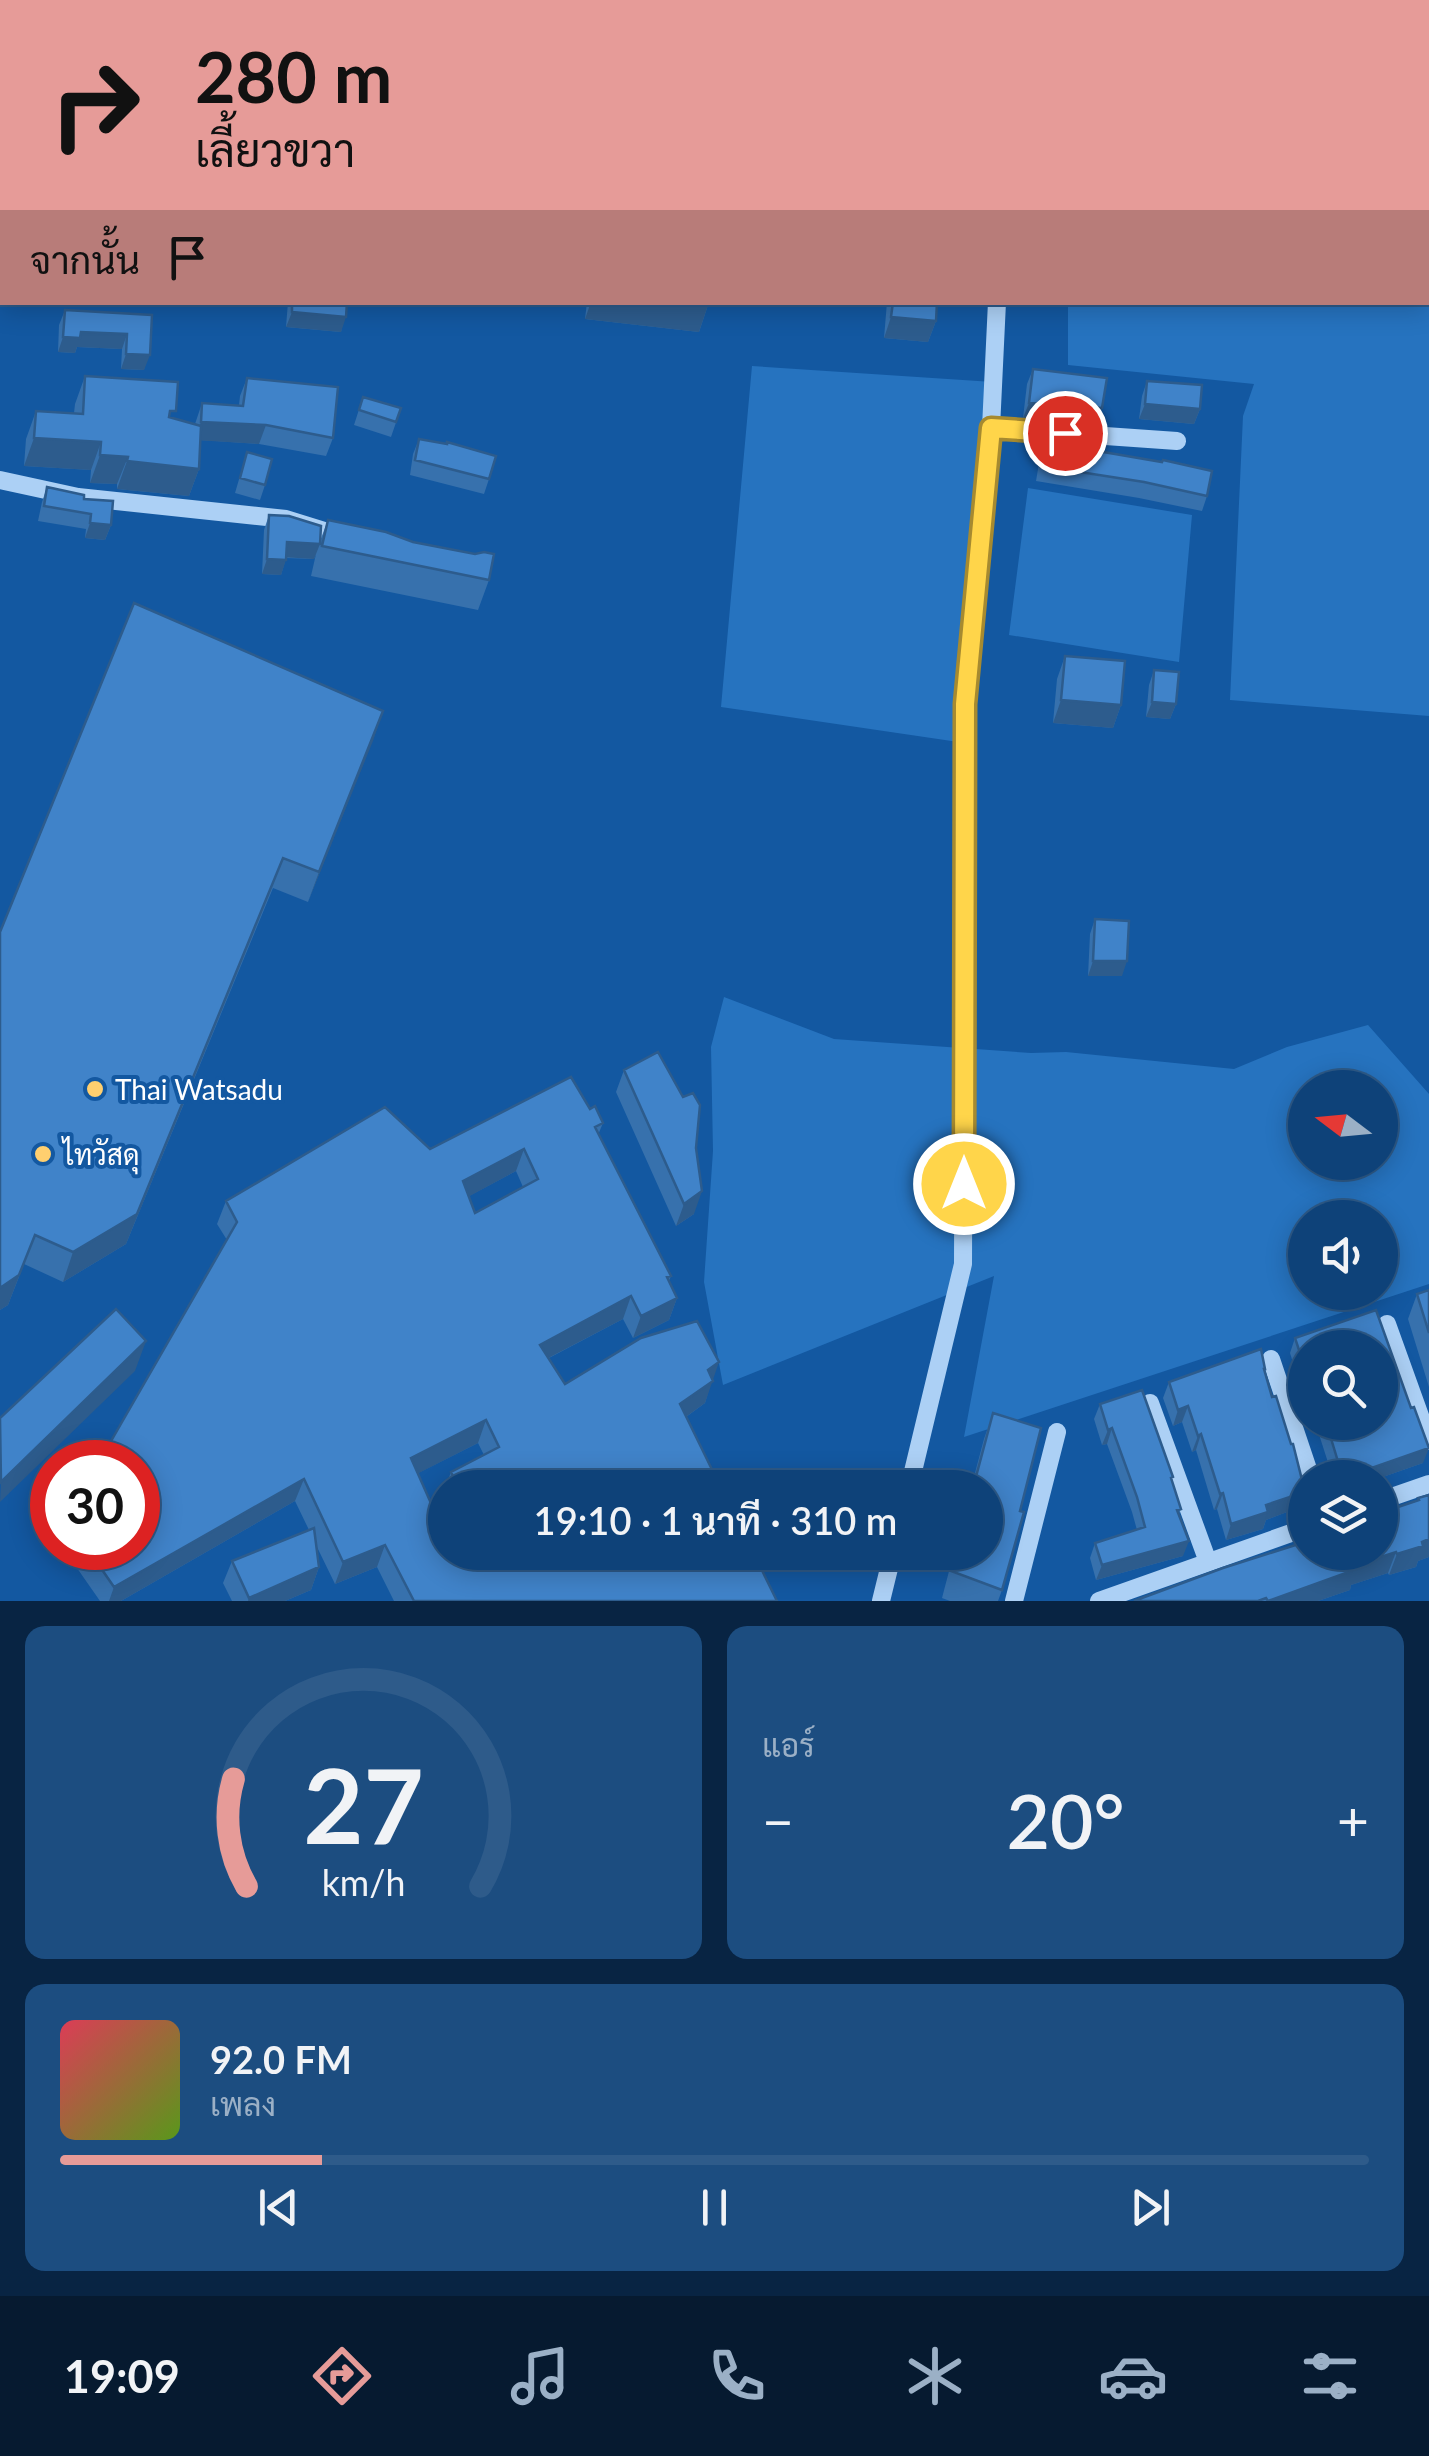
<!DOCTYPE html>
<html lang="th">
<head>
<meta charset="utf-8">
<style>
  :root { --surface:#0e4279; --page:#1c4d80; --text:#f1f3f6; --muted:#9bb0c6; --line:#2e5b8a; --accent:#e69b98 }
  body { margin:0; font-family:Lato,Sarabun,sans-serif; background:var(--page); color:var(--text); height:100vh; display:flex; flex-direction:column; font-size:38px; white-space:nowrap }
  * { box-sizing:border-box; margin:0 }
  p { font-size:32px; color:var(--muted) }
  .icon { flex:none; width:55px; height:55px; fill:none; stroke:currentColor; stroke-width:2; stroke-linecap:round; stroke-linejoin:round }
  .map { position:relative; height:1601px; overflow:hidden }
  .details { display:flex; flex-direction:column; gap:25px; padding:25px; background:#082443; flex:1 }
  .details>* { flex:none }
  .hud { position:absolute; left:0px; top:0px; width:1430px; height:305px; box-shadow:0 5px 25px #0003,0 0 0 2px var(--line); background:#e69b98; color:#111; overflow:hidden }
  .needle { width:65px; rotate:286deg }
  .controls { position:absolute; left:1288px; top:1070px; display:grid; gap:20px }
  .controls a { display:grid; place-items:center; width:110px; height:110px; border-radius:50%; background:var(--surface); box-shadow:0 5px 25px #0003,0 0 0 2px var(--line); font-size:50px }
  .speed { position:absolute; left:30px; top:1440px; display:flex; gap:20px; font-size:50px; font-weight:700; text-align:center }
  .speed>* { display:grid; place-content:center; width:130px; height:130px; border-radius:50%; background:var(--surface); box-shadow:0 5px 25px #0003,0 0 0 2px var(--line); line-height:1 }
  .speed .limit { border:15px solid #d22; background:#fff; color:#111 }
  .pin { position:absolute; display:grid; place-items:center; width:85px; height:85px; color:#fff; margin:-42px; border:5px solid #fff; border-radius:50%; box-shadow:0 2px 10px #0007 }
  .me { position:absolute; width:110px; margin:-55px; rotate:0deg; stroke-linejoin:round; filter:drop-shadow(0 0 8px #0008) }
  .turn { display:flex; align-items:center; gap:35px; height:210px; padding:0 30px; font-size:45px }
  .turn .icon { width:130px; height:130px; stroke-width:2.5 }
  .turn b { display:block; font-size:70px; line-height:85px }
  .then { display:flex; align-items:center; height:95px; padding:0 30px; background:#0003; gap:20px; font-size:38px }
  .big { font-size:75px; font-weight:600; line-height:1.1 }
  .details .widget { flex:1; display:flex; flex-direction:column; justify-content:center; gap:15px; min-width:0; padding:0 35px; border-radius:20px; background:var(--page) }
  .details .dial { align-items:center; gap:0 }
  .dial svg { height:260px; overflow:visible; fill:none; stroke:var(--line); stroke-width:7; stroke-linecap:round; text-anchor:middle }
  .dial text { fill:var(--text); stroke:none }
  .song { display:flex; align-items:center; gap:30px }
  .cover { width:120px; height:120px; border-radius:15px; background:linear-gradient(135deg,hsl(350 70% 55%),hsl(90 70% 35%)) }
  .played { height:10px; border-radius:5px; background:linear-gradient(90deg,var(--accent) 20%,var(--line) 20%) }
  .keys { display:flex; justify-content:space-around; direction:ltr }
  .heat { display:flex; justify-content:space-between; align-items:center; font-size:55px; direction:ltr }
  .details .tiles { flex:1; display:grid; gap:25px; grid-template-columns:1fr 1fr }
  .widget:last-child { grid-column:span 2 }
  .trip { position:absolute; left:428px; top:1470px; width:575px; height:100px; border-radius:50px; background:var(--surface); box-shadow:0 5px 25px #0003,0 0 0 2px var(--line); font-weight:600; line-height:100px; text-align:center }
  .tabs { display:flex; height:160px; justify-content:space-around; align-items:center; background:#061a30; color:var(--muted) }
  .tabs .icon { width:70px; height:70px }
  .tabs .active { color:var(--accent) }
  .tabs b { font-size:45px; color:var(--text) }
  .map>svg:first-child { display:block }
  .green { fill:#2673bf; fill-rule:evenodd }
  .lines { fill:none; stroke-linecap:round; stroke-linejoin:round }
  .minor { stroke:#acd0f5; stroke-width:18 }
  .highway { stroke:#fff; stroke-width:30 }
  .wall { fill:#3771ad; fill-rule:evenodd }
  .shaded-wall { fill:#2d5c8d }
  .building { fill:#4083c9; stroke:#2d5c8d; stroke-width:2.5; fill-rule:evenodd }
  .route-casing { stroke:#a68a30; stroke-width:25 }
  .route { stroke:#ffd54a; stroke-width:18 }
  .poi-dot { fill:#ffcf6f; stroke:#1358a1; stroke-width:4 }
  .labels { text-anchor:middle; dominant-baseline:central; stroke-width:8; stroke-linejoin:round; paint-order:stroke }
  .poi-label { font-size:28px; fill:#fff; stroke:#1358a1; text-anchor:start }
</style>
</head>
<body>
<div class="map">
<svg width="1429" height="1601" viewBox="0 0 1429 1601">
  <rect width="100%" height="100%" fill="#1358a1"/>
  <path class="green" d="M1026 0H1429V716L1230 700 1243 416 1254 384 1068 365V303L1428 302V2H1026Z
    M752 366 993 382 965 743 721 707Z
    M1028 488 1192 515 1179 662 1009 635Z
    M724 997 834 1039 1031 1053 1066 1052 1234 1069 1287 1047 1368 1025 1429 1094V1284L964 1437 994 1276 723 1385 704 1282 713 1151 711 1047ZM1305 1088H1380V1162H1305ZM1305 1218H1380V1292H1305Z"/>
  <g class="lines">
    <path class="minor" d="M775 2 776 0
      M991 428 1177 441
      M0 480 78 497 286 519 344 537
      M1387 1324 1429 1441
      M1271 1359 1311 1478
      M1150 1403 1208 1562
      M909 1488 963 1264 965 704 991 428 997 302
      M1380 1501 1429 1484
      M881 1601 893 1552
      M1014 1601 1057 1432
      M1099 1601 1305 1528"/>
    <path class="highway" d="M32 2 33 0
      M108 2 109 0
      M0 80 2 74
      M0 255 2 249"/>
  </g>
  <path class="wall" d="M288 302H347L341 332 286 327Z
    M587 302H709L699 332 585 319Z
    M887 302H937L936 321 928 342 884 338Z
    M65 310 152 315 144 370 121 369 122 349 77 347 75 353 58 352 59 325Z
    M1033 369 1097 423 1023 418 1027 384Z
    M85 376 173 419 195 424 202 403 239 405 240 396 247 378 333 438 326 456 259 444 200 440 199 469 189 496 117 489V484L90 483 91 470 24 466 26 439 36 411 74 413 75 404Z
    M1147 381 1200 409 1194 424 1139 419 1142 396Z
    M363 397 401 408 391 437 354 425Z
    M419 439 447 444 489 479 484 494 410 475 413 454Z
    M1045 442 1207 496 1202 511 1139 498 1036 481 1040 457Z
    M247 452 265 485 260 500 235 493Z
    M47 487 84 499 111 525 105 540 85 538 86 529 38 521 42 502Z
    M269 515 320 541 328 520 489 580 478 610 311 576 316 554 314 559 286 558 281 575 262 574 264 530Z
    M1065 656 1121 705 1113 728 1053 723 1057 679Z
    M1154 670 1176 704 1170 719 1146 717 1149 685Z
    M383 711 308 902 273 888 126 1244 63 1282 24 1264 8 1305 0 1310V932Z
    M1095 919 1122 976H1088L1090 934Z
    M624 1070 696 1148 694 1214 676 1226 616 1092Z
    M590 1109 603 1123 598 1135 671 1276 669 1281 677 1298 669 1320 633 1338 623 1319 549 1358 565 1384 712 1379 705 1403 686 1417 721 1488H445L451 1472 484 1455 478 1443 418 1473 442 1528 777 1601H394L377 1567 335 1584 316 1545 319 1567 311 1590 285 1601H232L223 1583 232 1561 309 1530 295 1501 121 1601H100L63 1548H138L227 1240 217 1224 226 1201ZM516 1171 523 1187 475 1213 469 1196Z
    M1429 1290V1387L1408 1319 1417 1294Z
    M1295 1338 1423 1463 1380 1478H1333L1315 1422H1380L1305 1348V1415L1293 1375 1295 1369 1290 1353Z
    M1264 1372 1300 1507 1266 1520 1263 1529 1226 1540 1217 1509 1214 1510 1196 1450 1192 1452 1182 1422 1173 1426 1163 1398 1169 1382Z
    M1100 1404 1172 1480 1181 1509 1179 1514 1183 1556 1096 1580 1090 1558 1095 1543 1137 1530 1132 1512 1107 1444 1102 1445 1094 1419Z
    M993 1413 1020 1511 1002 1590 998 1601H950L942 1598 954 1552H985V1488H971L984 1439Z
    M1429 1495V1557L1418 1561 1416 1567 1389 1575 1388 1573 1351 1585 1350 1590 1318 1601H1134L1305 1542 1417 1501 1418 1498Z"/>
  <path class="shaded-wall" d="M591 302H709L699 332 585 319Z
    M292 312 346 317 341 332 286 327Z
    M891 317 936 321 928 342 884 338Z
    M81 332 127 334 122 349 77 347 75 353 58 352 63 337Z
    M126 354 150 355 144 370 121 369Z
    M1029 403 1102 408 1097 423 1023 418Z
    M1145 404 1200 409 1194 424 1139 419Z
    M201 422 266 425 259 444 194 440Z
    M34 438 101 442 91 470 24 466Z
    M100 455 128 457 117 484 90 483Z
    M127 461 199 469 189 496 117 489Z
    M90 523 111 525 105 540 85 538Z
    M287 542 320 544 314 559 282 557Z
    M267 559 286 560 281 575 262 574Z
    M1061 700 1121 705 1113 728 1053 723Z
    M1152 702 1176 704 1170 719 1146 717Z
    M383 711 373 741 308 902 319 872Z
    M283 858 126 1244 63 1282 73 1252Z
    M1093 961H1127L1122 976H1088Z
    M524 1149 516 1171 455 1204 463 1181Z
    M702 1191 694 1214 676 1226 684 1204Z
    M35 1235 8 1305 0 1310V1288Z
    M631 1296 623 1319 531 1367 540 1345Z
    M677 1298 669 1320 633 1338 641 1316Z
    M146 1341 135 1371 0 1502 1 1482Z
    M719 1362 705 1403 672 1427 680 1404 708 1370Z
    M1188 1406 1182 1422 1173 1426 1178 1410Z
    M486 1420 478 1443 403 1481 411 1458Z
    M1112 1428 1107 1444 1102 1445 1108 1430Z
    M1201 1434 1196 1450 1192 1452 1198 1436Z
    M1429 1448 1423 1463 1380 1478H1345Z
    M304 1479 295 1501 121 1601H109L114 1587Z
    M1305 1492 1300 1507 1266 1520 1263 1529 1226 1540 1231 1524 1266 1505Z
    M1223 1493 1217 1509 1214 1510 1220 1494Z
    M1429 1539V1557L1418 1561 1416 1567 1389 1575 1397 1554Z
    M1189 1541 1183 1556 1096 1580 1102 1565Z
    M385 1545 377 1567 335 1584 343 1562Z
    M1396 1552 1388 1573 1351 1585 1350 1590 1318 1601H1267L1356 1565Z
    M319 1567 311 1590 285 1601H248L249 1598Z"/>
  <path class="building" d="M292 302H347L346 317 292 312Z
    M893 302H937L936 321 891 317Z
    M65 310 152 315 150 355 126 354 127 334 81 332 80 338 63 337Z
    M1033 369 1107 378 1102 408 1029 403Z
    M85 376 178 382 176 411H170L169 417 201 426 199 469 127 461 128 457 100 455 101 442 34 438 36 411 83 414Z
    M247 378 338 387 333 438 266 425 201 422 202 403 243 406Z
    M1147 381 1202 385 1200 409 1145 404Z
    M363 397 401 408 396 422 359 410Z
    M419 439 447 444V442L496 456 489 479 415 460Z
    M1045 442 1162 462 1163 460 1212 471 1207 496 1144 482 1041 466Z
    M247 452 272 459 265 485 240 478Z
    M47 487 84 495V499L113 501 111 525 90 523 91 514 44 506Z
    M269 515 289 516 321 526 320 544 287 542 286 560 267 559Z
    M328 520 386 532 413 542 475 554 484 552 494 554 489 580 322 546Z
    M134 603 383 711 319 872 283 858 137 1214 73 1252 35 1235 19 1275 0 1288V932Z
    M1065 656 1125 661 1121 705 1061 700Z
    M1154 670 1179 672 1176 704 1152 702Z
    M1095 919 1129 921 1127 961H1093Z
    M658 1052 683 1097 693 1093 700 1105 696 1148 702 1191 684 1204 624 1070Z
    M571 1077 590 1109 595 1106 603 1123 595 1127 671 1276 667 1277 677 1298 641 1316 631 1296 540 1345 565 1384 641 1338 697 1321 719 1362 708 1370 713 1381 680 1404 721 1488H459L451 1472 499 1447 486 1420 411 1458 442 1528 445 1526V1552H753L777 1601H414L385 1545 343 1562 304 1479 114 1587 87 1548H138V1462H99L237 1222 226 1201 385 1107 430 1149ZM524 1149 538 1179 475 1213 463 1181Z
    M1429 1290V1333L1417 1294Z
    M116 1309 146 1341 1 1482 0 1418Z
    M1376 1310 1411 1408 1414 1407 1429 1448 1343 1478 1326 1422H1380V1348H1305V1382L1298 1360 1302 1359 1295 1338Z
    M1261 1349 1265 1369H1264L1272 1397 1276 1396 1291 1444H1293L1305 1492 1266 1505 1268 1512 1231 1524 1223 1493 1220 1494 1201 1434 1198 1436 1188 1406 1178 1410 1169 1382Z
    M1142 1390 1173 1477 1171 1478 1181 1509 1177 1510 1189 1541 1102 1565 1095 1543 1145 1527 1137 1497 1112 1428 1108 1430 1100 1404Z
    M993 1413 1041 1428 1020 1511 1024 1512 1002 1590 951 1571 956 1552H985V1488H973Z
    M1429 1495V1539L1422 1542 1423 1546 1397 1554 1396 1552 1356 1565 1357 1569 1268 1601 1266 1598 1258 1601H1134L1223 1568 1305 1542V1552H1380V1513L1419 1500 1418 1498Z
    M314 1528 319 1567 249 1598 232 1561Z"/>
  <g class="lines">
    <g class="route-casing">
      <path id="route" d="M964 1184 965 704 991 428 1065 433"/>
    </g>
    <use href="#route" class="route"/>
  </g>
  <g class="poi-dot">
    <circle cx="95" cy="1089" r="10"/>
    <circle cx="43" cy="1154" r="10"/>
  </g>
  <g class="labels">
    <g class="poi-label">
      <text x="115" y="1089">Thai Watsadu</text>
      <text x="63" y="1154">ไทวัสดุ</text>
    </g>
  </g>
</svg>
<div class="controls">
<a><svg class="needle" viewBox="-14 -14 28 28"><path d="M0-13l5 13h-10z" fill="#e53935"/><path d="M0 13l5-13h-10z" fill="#9bb0c6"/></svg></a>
<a><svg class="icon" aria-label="sound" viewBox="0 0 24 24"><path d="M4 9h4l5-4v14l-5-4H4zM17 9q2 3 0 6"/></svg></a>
<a><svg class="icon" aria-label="search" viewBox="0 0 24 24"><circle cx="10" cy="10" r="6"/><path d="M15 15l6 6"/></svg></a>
<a><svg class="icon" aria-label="layers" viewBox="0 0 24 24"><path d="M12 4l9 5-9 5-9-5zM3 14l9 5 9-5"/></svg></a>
</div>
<div class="speed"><div class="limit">30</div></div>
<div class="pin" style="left:1065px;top:433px;background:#d93025"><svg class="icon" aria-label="arrive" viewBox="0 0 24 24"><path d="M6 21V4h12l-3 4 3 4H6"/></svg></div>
<svg class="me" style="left:964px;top:1184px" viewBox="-20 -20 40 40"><circle r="17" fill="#ffd54a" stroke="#fff" stroke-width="3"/><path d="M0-11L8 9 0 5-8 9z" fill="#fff"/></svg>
<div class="trip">19:10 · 1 นาที · 310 m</div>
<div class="hud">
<div class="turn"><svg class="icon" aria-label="right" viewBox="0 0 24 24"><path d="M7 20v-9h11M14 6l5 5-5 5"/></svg><div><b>280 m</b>เลี้ยวขวา</div></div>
<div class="then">จากนั้น<svg class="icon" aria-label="arrive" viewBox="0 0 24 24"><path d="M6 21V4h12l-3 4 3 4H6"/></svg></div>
</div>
</div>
<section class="details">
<div class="tiles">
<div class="widget dial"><svg viewBox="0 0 100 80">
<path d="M14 69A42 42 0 1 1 86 69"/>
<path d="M14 69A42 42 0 0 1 10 36" stroke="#e69b98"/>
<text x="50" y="56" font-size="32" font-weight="700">27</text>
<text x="50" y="72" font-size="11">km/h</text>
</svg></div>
<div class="widget"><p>แอร์</p>
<div class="heat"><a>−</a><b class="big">20°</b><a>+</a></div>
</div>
<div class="widget">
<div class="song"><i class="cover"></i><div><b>92.0 FM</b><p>เพลง</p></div></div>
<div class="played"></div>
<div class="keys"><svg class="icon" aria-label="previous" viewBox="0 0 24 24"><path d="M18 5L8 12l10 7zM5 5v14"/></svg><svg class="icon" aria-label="pause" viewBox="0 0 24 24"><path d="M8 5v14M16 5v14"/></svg><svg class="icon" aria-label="next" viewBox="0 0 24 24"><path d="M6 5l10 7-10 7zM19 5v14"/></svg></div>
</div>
</div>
</section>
<nav class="tabs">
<b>19:09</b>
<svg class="icon active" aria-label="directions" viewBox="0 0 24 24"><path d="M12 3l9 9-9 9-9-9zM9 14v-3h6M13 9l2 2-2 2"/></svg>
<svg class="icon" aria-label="music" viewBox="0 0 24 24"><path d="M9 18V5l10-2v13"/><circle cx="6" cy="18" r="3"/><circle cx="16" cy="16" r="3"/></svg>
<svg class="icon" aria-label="phone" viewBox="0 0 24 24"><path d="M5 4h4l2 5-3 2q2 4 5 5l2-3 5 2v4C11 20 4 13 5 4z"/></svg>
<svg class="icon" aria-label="climate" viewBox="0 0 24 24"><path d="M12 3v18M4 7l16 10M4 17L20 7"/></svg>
<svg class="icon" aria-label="car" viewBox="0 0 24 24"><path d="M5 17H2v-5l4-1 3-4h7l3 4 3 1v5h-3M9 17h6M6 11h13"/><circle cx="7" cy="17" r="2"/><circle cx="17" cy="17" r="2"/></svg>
<svg class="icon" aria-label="filters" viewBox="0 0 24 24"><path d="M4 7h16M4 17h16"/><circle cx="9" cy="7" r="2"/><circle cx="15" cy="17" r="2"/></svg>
</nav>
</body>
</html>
